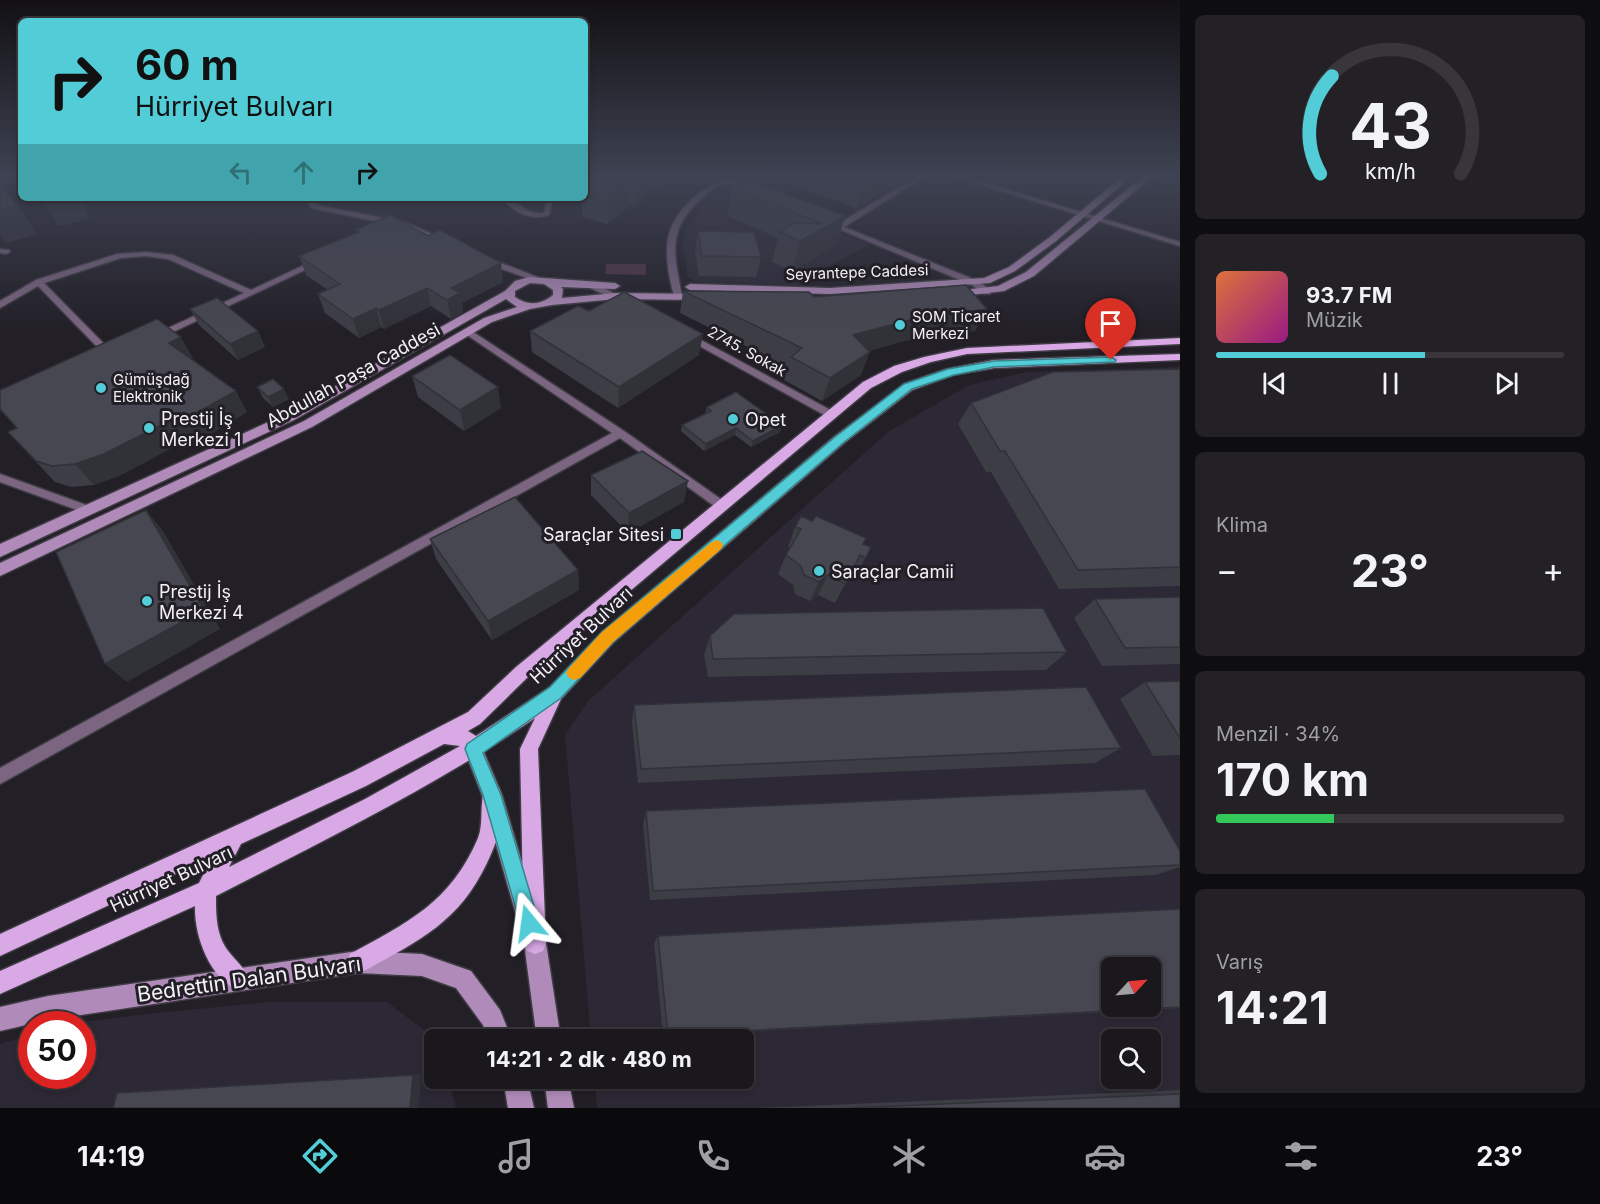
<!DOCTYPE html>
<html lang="tr">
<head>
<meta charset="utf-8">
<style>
  :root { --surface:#1a171d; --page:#232026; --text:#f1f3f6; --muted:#9f9fa4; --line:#38363b; --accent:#52ccd6 }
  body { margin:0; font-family:Inter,sans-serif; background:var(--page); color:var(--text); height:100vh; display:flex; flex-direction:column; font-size:22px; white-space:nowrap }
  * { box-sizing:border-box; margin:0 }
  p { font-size:20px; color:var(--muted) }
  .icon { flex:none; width:33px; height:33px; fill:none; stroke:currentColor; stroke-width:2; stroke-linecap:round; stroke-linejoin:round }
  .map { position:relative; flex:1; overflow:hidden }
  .sheet { display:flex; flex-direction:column; gap:15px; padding:15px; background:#0e0d10; width:420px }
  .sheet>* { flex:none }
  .top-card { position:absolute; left:18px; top:18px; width:570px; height:183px; border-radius:9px; box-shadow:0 3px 9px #0003,0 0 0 2px var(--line); background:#52ccd6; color:#111; overflow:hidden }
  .needle { width:39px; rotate:64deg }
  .controls { position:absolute; left:1101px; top:957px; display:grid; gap:12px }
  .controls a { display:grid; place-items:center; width:60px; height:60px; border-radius:9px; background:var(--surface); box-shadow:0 3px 9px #0003,0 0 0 2px var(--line); font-size:30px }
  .speed { position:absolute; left:18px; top:1011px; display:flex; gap:12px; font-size:30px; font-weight:700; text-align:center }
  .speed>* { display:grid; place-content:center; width:78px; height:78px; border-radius:50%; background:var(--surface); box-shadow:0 3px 9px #0003,0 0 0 2px var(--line); line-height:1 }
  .speed .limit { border:9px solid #d22; background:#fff; color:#111 }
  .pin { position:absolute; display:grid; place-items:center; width:51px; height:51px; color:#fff; margin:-62px -26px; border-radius:50% 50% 50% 0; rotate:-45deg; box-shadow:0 0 6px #0007 }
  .pin .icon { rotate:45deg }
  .me { position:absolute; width:66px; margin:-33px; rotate:344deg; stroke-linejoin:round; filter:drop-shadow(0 0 4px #0008) }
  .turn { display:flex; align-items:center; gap:21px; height:126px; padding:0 18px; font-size:27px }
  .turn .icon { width:78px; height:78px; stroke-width:2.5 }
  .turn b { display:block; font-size:42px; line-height:51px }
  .lanes { display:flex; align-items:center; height:57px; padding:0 18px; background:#0003; justify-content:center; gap:30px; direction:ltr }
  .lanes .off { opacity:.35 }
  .big { font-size:45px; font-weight:700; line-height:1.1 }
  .sheet .tile { flex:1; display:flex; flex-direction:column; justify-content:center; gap:9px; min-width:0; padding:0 21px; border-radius:9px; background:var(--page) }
  .sheet .dial { align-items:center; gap:0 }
  .dial svg { height:156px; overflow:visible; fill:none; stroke:var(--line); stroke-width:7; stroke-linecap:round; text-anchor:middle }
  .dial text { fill:var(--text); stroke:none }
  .song { display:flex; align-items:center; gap:18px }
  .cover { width:72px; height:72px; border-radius:9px; background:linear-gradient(135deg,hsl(20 70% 55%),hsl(310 70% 35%)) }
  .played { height:6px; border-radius:3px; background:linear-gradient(90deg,var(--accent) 60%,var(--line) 60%) }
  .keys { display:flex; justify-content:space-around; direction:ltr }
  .heat { display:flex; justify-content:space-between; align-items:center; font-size:33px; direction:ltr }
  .charge { height:9px; border-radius:4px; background:linear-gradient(90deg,#34c759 34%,var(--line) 0) }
  .trip { position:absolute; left:424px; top:1029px; width:330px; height:60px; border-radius:9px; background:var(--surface); box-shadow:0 3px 9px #0003,0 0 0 2px var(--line); font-weight:700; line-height:60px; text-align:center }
  .menu { display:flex; height:96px; justify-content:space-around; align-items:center; background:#0a090c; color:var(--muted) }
  .menu .icon { width:42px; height:42px }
  .menu .selected { color:var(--accent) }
  .menu b { font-size:27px; color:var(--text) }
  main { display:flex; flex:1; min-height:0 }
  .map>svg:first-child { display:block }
  .built { fill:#2c2835; fill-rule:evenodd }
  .green { fill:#4e3446 }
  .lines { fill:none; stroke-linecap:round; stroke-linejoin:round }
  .street-casing { stroke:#3f3c44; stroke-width:3 }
  .secondary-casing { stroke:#3f3c44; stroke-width:3 }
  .primary-casing { stroke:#3f3c44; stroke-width:3 }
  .street { fill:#7b6581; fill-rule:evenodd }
  .secondary { fill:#b08bb9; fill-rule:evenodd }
  .primary { fill:#d8a9e5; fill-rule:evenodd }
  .wall { fill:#3c3d45 }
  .shaded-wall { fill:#313238 }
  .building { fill:#464750; stroke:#313238; stroke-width:1.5; fill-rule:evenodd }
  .route { fill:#52ccd6; stroke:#35858b; stroke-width:1.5 }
  .slow { fill:#f59e0b }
  .poi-dot { fill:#52ccd6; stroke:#221f27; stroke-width:2 }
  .labels { text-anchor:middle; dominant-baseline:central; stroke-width:6; stroke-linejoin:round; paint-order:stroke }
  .far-street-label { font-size:15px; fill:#f3f1f7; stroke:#221f27 }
  .far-poi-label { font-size:15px; fill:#f3f1f7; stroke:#221f27; text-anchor:start }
  .street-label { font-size:18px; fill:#f3f1f7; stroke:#221f27 }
  .poi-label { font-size:18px; fill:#f3f1f7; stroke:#221f27; text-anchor:start }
  .near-street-label { font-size:21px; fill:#f3f1f7; stroke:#221f27 }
</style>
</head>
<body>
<main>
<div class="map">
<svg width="1180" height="1108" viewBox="0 0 1180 1108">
  <rect width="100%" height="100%" fill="#221f27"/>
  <path class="built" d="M725 188 736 190 869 245 809 276 798 285 699 282 688 278 682 242 686 229 705 203Z
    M1180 367V1108H597L595 1079 744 1078V1040L591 1039 565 735 588 701 888 432 969 385 1027 372ZM1112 968H1150V1006H1112ZM1112 1040H1150V1078H1112Z
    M269 1002H387L436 1039 435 1078 448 1079 456 1108H0V1044L31 1034 32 1076H82V1024H65L156 1013Z"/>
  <path class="green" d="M606 264H646V275L605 274Z"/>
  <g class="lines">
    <g class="street-casing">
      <path id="street" d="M741 176H752L735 182 751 189V191C742 192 735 183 725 184 715 186 705 195 698 202 666 232 675 257 682 296L675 298C669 281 664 252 669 234 674 214 696 192 714 184 722 180 732 179 741 176Z
        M918 176H926L844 227 978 281 990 290V294H984L972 285 822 222 826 220 838 224Z
        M952 176H962L1180 242V246Z
        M311 198H318L315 202 316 205 404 222 449 241 442 243 399 226 311 208 308 201Z
        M501 198C517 198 525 216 544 213L547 198H553L549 215C529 221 515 212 501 198Z
        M0 249 9 250 10 252 6 254 0 253Z
        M146 252 173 255 251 290 315 260 322 262 156 340 153 339V335L244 293 168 259 146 256 121 258 44 283 114 354 116 356 111 359 108 358 38 286 0 308V301L36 280 117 254Z
        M485 259H491L545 280 538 282 485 263Z
        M590 284H596L627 300 620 302 590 288Z
        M467 328 624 431 725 502 727 505 725 508H717L620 438 0 784V768L612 433 464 333 463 331Z
        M688 333 836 413 837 415 836 417H828L685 338 684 336Z
        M0 474 92 507 94 510 88 514 0 482Z"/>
    </g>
    <g class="secondary-casing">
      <path id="secondary" d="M1123 176H1132L1056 241 1015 271 990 283 830 294 690 290 685 287 690 284 830 288 984 278 1009 267 1050 237Z
        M1144 176H1153L1034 276 1004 291 954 297 949 294 954 291 998 286 1026 272Z
        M529 277 615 283 620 286 615 289 561 287 563 289 562 298 616 293 702 294 707 297 702 300 616 299 552 305 530 309 492 322 312 427 0 576V563L304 421 484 318 517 307 506 299 294 420 0 557V544L286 414 505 291 515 281ZM530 283 544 284 553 290V295C541 305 528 306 515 297V291Z
        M473 740 480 743 502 795 546 943 561 1040H537L524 943 482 795 464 749 466 743Z
        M358 951 422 954 471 971 500 1010 512 1040H488L483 1025 456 988 422 976 358 973 48 1020 0 1031V1007L48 996Z
        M503 1078H527L534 1108H508Z
        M544 1078H568L574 1108H548Z"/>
    </g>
    <g class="primary-casing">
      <path id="primary" d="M1180 338V344L967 354 931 362 902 372 871 388 528 677 480 724 468 731 476 736 550 687 602 632 834 437 904 384 947 369 994 360 1180 354V360L994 368 953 375 912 390 844 443 614 642 561 699 538 749 546 943 543 951 535 954 527 951 524 943 520 749 535 718C434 787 325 840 216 896 216 915 216 936 229 952 236 961 245 968 249 979L246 987 238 990C209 978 194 935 195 906L0 994V971L199 883 212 857 0 956V934L352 772 468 712 516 667 863 382 894 366 924 357 967 348ZM444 744 460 746 365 799 229 867 241 844 366 786Z
        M492 785 499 788C503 798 501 809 500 820 499 837 494 848 487 863 459 922 420 940 366 970L358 973 350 970 347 962 350 954C407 923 451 902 478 838 484 823 479 804 485 788Z"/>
    </g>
    <use href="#street" class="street"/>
    <use href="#secondary" class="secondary"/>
    <use href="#primary" class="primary"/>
  </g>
  <path class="wall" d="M585 176H668L655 191 652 190 635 207 629 205 608 224 582 217V198H585Z
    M802 176H910L856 208 799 187Z
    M732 187 845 216 836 246 792 271 772 262 778 238 727 216Z
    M356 230 503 282 462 303 463 312 451 319 431 306 384 329 381 327 359 338 325 313 318 294 328 290 306 275 299 256 357 233Z
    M698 231 761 257 756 277 699 276 695 251Z
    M683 291 814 297 987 309 975 331 904 341 869 351 861 375 822 401 784 380 788 367 680 313Z
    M190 309 258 331 265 347 238 360 199 325Z
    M589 311 699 355 618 408 532 352 530 331Z
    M193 358 191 359 247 412 187 448 181 443 121 475 94 485 71 487 55 482 8 432 17 428 0 410Z
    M1180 369V586L1059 589 991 472H986L958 424 971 403Z
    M412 376 501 408 464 431 418 397Z
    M257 387 289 399 273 407 263 398Z
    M707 407 782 425 780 432 751 447 735 435 704 451 681 431 682 425 705 413Z
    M591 475 684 502 628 533 591 495Z
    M795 527 863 544 871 547 855 578 850 575 835 603 818 595 810 601 795 594 793 585 778 574 786 555 790 548 788 547Z
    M430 539 578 570 579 590 492 640 436 559Z
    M1180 597V664L1102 666 1074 618 1095 599Z
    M710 636 1067 652 1046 670 708 677 704 655Z
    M1180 681V755L1153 756 1120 699 1145 682Z
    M634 705 1121 748 1095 763 638 783 632 722Z
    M646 811 1180 851V867L1156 875 650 900 643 824Z
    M1180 909V1008L663 1036 654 943 658 936Z
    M1180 1090V1108H757Z"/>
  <path class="shaded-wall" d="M609 176H630L629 205 608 224Z
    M637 176H654L652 190 635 207Z
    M656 176H668L655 191Z
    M883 176H910L856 208 862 188Z
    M41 198H87L86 209 90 219 59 226Z
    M17 205 37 234 6 243 0 236V210Z
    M845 216 836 246 792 271 800 241Z
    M501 263 503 282 462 303 463 312 451 319 447 300 451 288Z
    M427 288 431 306 384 329 379 310Z
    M376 308 381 327 359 338 353 319Z
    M987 309 975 331 904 341 844 358 853 335 914 319Z
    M258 331 265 347 238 360 230 344Z
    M703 334 699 355 618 408 619 387Z
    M181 337 193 358 181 364 169 343Z
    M870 352 861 375 822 401 830 378Z
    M498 387 501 408 464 431 460 410Z
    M284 389 289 399 273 407 268 397Z
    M236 391 247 412 187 448 173 426Z
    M167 422 181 443 121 475 94 485 75 464Z
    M782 425 780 432 751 447 753 441Z
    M736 428 735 435 704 451 706 444Z
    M688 481 684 502 628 533 629 513Z
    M146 510 163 531 220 629 127 682 105 664Z
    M578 570 579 590 492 640 488 621Z
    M828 575 818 595 810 601 819 582Z
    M421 1074 419 1108H410L413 1075Z"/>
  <path class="building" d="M828 176H883L862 188Z
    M746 180 845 216 800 241 779 232 795 223 823 224 732 187Z
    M0 184 17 205 0 210Z
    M390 215 428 236 440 230 501 263 451 288 460 293 447 300 427 288 379 310 376 308 353 319 318 294 340 284 299 256 360 232 356 230Z
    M698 231 754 232 761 257 702 256Z
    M966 285 987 309 914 319 853 335 870 352 830 378 791 357 802 348 683 291 809 292 814 297Z
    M624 292 703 334 619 387 530 331 578 306 589 311Z
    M217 298 258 331 230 344 190 309Z
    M157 319 181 337 169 343 236 391 173 426 167 422 104 454 75 464 52 466 36 461 8 432 17 428 0 409V390Z
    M450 355 498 387 460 410 412 376Z
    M1180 369V567L1078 570 1005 451H1000L971 403 1053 372Z
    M273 379 284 389 268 397 257 387Z
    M736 392 782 425 753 441 736 428 706 444 682 425 711 411 707 407Z
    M642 451 688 481 629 513 591 475Z
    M515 497 578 570 488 621 430 539Z
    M146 510 204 610 105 664 56 552Z
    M801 516 812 521 816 516 866 538 863 544 871 547 866 558 860 555 846 584 828 575 819 582 804 575 801 566 786 555 801 529 795 527Z
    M1180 597V647L1125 648 1095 599Z
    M1043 608 1067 652 713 659 710 636 734 614Z
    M1180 681V738L1145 682Z
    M1086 687 1121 748 641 769 634 705Z
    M1145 789 1180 851V865L653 891 646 811Z
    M1180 909V1007L668 1035 658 936ZM1112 968H1150V1006H1112Z
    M413 1075 410 1108H113L117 1093Z
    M1180 1094V1108H850Z"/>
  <linearGradient id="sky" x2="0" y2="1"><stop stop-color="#131115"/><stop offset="0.53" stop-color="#3e4252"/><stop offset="1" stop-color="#3e4252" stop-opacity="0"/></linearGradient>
  <rect width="1180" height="331" fill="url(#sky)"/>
  <path class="route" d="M1111 357 1116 360 1115 362 994 367 954 375 912 389 843 443 613 642 561 698 483 753 501 795 539 923 536 930 529 933 522 930 483 795 465 749 467 744 550 687 602 632 835 437 904 384 948 369 994 361Z"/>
  <path class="slow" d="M717 540 721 542 723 545 721 549 613 642 580 678 574 680 569 678 566 673 569 668 602 632 712 542Z"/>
  <g class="poi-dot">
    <circle cx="900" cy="325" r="6"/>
    <circle cx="101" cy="388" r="6"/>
    <circle cx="733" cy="419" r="6"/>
    <circle cx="149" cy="428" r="6"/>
    <rect x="670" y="528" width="12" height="12" rx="3"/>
    <circle cx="819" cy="571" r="6"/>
    <circle cx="147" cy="601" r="6"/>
  </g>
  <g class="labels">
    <g class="far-street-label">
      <text transform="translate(857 272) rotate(-2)">Seyrantepe Caddesi</text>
      <text transform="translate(747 351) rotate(29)">2745. Sokak</text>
    </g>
    <g class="far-poi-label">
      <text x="912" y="316">SOM Ticaret<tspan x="912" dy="17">Merkezi</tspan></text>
      <text x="113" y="379">Gümüşdağ<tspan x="113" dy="17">Elektronik</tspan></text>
    </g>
    <g class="street-label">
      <text transform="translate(353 375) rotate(-29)">Abdullah Paşa Caddesi</text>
      <text transform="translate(581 635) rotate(-43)">Hürriyet Bulvarı</text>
      <text transform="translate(171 879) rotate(-25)">Hürriyet Bulvarı</text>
    </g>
    <g class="poi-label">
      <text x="161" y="418">Prestij İş<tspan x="161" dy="21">Merkezi 1</tspan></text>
      <text x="745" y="419">Opet</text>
      <text x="664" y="534" text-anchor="end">Saraçlar Sitesi</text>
      <text x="831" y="571">Saraçlar Camii</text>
      <text x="159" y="591">Prestij İş<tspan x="159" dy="21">Merkezi 4</tspan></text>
    </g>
    <g class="near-street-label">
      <text transform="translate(249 979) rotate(-8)">Bedrettin Dalan Bulvarı</text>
    </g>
  </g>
</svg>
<div class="controls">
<a><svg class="needle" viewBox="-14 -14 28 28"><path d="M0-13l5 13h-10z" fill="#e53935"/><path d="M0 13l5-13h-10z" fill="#9f9fa4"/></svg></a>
<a><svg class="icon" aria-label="search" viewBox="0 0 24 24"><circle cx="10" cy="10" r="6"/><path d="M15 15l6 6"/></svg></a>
</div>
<div class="speed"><div class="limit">50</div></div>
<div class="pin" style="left:1111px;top:360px;background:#d93025"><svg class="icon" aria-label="arrive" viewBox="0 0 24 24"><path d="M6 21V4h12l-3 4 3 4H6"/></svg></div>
<svg class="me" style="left:529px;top:923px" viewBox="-20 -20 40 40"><path d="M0-17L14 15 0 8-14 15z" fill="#52ccd6" stroke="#fff" stroke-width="4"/></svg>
<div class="trip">14:21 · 2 dk · 480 m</div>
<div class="top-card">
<div class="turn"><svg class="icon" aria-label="right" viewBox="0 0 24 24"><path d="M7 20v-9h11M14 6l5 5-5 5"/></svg><div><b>60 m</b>Hürriyet Bulvarı</div></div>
<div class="lanes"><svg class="icon off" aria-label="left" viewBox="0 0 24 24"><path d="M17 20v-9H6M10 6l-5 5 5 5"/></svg><svg class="icon off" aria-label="ahead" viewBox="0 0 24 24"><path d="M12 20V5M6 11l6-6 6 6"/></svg><svg class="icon" aria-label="right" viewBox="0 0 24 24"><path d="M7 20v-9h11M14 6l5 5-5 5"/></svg></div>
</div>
</div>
<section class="sheet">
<div class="tile dial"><svg viewBox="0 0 100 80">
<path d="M14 69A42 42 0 1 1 86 69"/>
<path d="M14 69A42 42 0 0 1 20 19" stroke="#52ccd6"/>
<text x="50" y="56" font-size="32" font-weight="700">43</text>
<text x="50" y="72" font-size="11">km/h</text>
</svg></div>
<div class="tile">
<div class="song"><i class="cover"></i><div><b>93.7 FM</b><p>Müzik</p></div></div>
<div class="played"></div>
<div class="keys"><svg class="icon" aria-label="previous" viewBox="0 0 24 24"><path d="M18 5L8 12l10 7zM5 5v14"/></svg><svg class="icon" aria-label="pause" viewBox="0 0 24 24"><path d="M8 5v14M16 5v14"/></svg><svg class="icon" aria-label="next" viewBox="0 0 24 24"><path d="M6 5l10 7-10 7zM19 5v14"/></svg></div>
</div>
<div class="tile"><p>Klima</p>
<div class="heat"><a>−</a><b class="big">23°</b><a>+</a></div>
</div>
<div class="tile"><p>Menzil · 34%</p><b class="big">170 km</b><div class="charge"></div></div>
<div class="tile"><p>Varış</p><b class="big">14:21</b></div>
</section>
</main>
<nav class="menu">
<b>14:19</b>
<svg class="icon selected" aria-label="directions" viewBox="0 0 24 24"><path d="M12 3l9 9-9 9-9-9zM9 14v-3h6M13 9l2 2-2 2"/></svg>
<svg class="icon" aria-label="music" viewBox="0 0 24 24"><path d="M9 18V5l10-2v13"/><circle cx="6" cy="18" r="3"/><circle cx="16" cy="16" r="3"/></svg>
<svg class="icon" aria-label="phone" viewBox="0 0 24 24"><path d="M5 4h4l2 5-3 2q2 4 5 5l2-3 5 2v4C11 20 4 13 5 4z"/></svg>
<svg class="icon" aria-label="climate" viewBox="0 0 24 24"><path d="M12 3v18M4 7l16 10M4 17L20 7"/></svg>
<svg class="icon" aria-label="car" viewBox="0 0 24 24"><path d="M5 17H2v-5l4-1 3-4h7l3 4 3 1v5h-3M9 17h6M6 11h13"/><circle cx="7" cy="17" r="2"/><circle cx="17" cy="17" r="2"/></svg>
<svg class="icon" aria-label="filters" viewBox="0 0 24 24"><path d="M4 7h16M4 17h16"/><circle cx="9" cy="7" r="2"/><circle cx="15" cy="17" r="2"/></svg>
<b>23°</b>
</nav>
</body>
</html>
